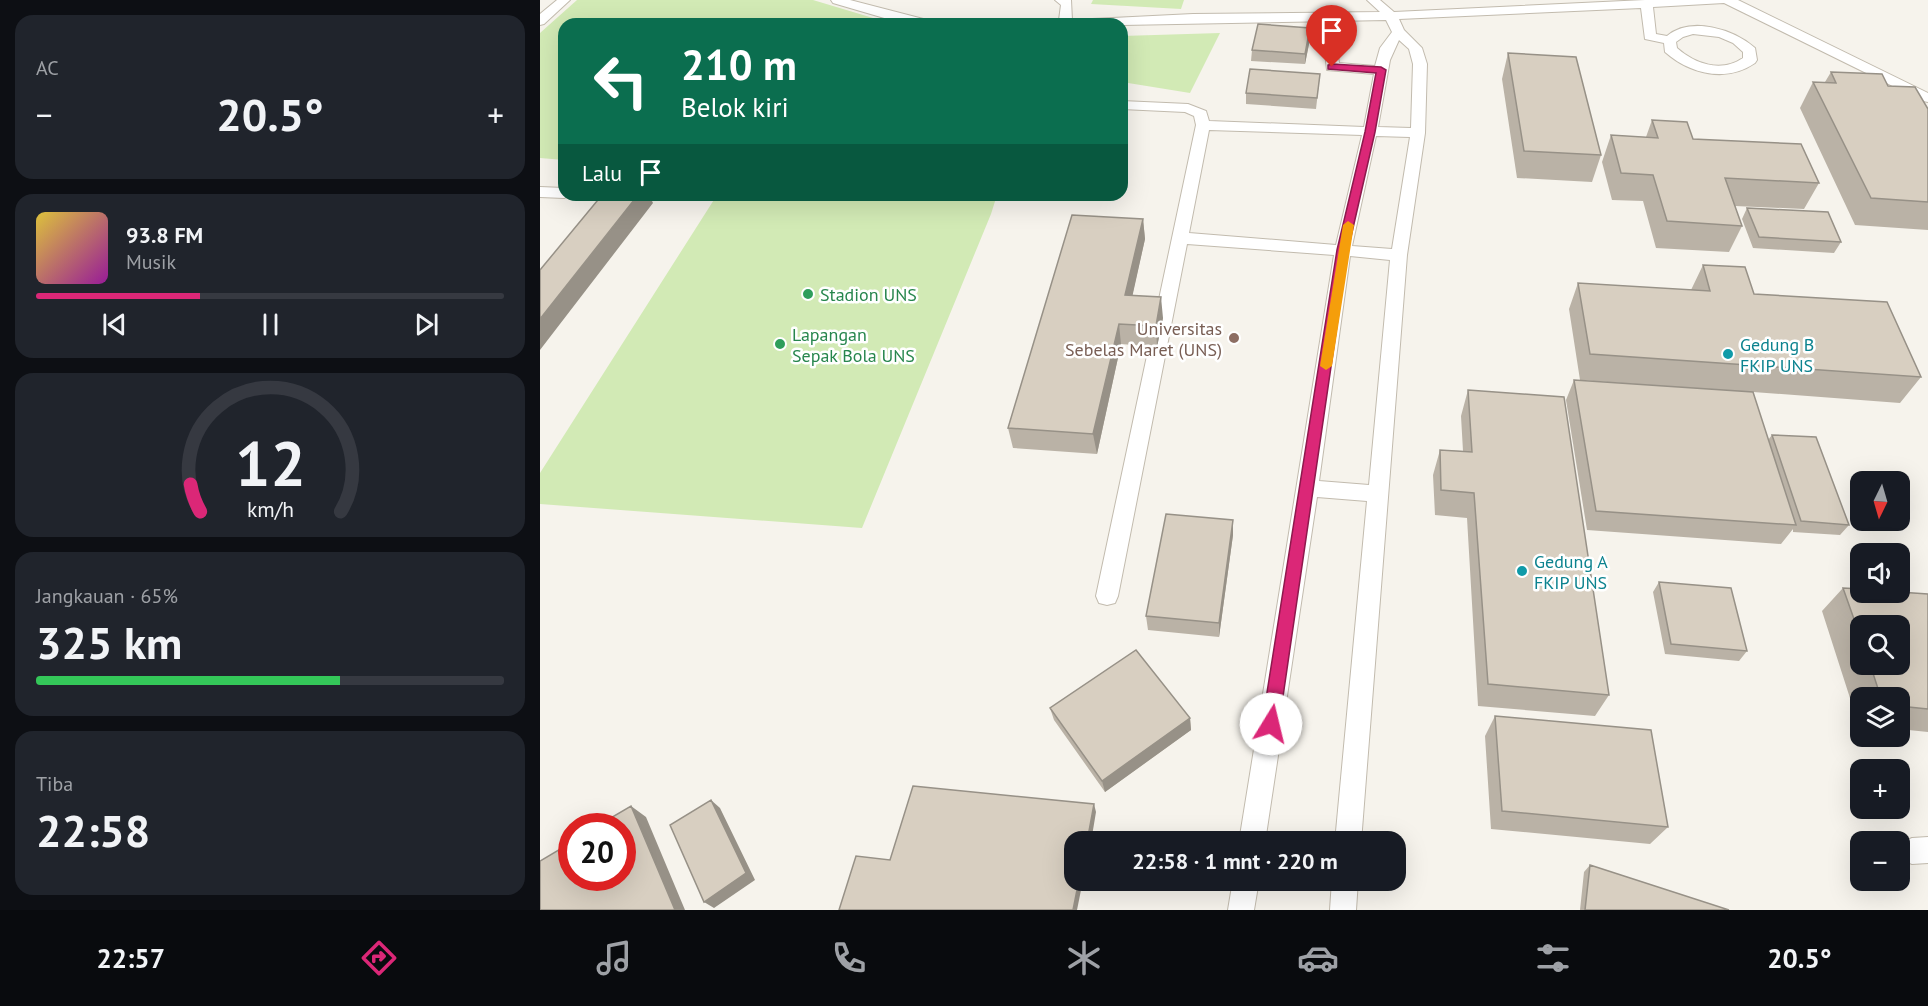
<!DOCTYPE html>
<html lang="id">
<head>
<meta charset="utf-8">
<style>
  :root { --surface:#171b24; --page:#20242c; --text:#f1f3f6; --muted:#9ea1a6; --line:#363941; --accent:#db2777 }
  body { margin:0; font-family:"PT Sans",sans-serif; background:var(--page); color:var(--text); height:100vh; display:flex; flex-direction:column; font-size:22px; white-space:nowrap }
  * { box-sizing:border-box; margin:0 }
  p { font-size:20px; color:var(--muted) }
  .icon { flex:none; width:33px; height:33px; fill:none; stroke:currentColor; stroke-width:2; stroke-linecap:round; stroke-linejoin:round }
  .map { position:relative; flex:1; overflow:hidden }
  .panel { display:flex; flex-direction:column; gap:15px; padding:15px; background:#0d0f14; width:540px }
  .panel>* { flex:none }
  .hud { position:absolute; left:18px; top:18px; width:570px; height:183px; border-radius:18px; box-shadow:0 6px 24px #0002; background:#0b6e4f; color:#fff; overflow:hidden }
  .needle { width:39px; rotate:185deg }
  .controls { position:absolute; left:1310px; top:471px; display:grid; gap:12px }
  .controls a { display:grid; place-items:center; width:60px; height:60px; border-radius:12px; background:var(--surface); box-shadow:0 6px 24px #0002; font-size:30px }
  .speed { position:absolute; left:18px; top:813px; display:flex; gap:12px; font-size:30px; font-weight:700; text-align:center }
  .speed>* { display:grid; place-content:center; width:78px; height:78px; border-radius:50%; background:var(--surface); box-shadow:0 6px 24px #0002; line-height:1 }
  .speed .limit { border:9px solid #d22; background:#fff; color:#111 }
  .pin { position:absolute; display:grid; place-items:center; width:51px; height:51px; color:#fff; margin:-62px -26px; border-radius:50% 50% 50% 0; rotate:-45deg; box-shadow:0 0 6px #0007 }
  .pin .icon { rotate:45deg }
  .me { position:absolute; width:66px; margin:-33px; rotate:9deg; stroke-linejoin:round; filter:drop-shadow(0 0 4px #0008) }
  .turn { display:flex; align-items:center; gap:21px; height:126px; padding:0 24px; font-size:27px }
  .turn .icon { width:78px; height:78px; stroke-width:2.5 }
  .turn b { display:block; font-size:42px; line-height:51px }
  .then { display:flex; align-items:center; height:57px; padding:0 24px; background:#0003; gap:12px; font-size:22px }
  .big { font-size:45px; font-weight:800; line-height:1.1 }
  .panel .card { flex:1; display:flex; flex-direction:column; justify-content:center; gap:9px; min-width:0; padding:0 21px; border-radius:18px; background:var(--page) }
  .panel .dial { align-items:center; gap:0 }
  .dial svg { height:156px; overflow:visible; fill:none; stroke:var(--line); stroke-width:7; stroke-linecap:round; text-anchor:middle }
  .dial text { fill:var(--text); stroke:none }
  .song { display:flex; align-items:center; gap:18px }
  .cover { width:72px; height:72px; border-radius:9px; background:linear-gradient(135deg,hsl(50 70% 55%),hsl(300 70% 35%)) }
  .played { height:6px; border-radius:3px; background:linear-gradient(90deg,var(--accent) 35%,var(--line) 35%) }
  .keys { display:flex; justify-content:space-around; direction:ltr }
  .heat { display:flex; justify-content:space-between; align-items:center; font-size:33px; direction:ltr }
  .charge { height:9px; border-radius:4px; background:linear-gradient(90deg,#34c759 65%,var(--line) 0) }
  .trip { position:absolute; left:524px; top:831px; width:342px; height:60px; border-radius:18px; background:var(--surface); box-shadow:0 6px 24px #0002; font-weight:800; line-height:60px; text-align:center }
  .menu { display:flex; height:96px; justify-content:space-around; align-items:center; background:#090b0e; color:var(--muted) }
  .menu .icon { width:42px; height:42px }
  .menu .current { color:var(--accent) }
  .menu b { font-size:27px; color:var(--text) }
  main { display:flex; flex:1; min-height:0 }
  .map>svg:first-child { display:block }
  .green { fill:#d2eab5 }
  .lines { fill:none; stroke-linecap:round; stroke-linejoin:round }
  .service-casing { stroke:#c2bbae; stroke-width:2 }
  .service { fill:#fff; fill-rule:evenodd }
  .wall { fill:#bab2a6; fill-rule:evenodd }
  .shaded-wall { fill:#979187 }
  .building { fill:#d8cfc1; stroke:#979187; stroke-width:1.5 }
  .route { fill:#db2777; stroke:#8e194d; stroke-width:1.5 }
  .slow { fill:#f59e0b }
  .leisure-dot { fill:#2e9e5b; stroke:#fff; stroke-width:2 }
  .education-dot { fill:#8d6e63; stroke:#fff; stroke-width:2 }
  .culture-dot { fill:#0f9aa8; stroke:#fff; stroke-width:2 }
  .labels { text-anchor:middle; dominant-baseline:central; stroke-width:5; stroke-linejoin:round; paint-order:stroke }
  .leisure-label { font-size:18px; fill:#27864d; stroke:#fff; text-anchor:start }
  .education-label { font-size:18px; fill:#785e54; stroke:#fff; text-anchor:end }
  .culture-label { font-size:18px; fill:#0d838f; stroke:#fff; text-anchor:start }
</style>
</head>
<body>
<main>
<section class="panel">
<div class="card"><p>AC</p>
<div class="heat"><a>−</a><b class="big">20.5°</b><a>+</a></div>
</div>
<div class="card">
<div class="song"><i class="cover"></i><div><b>93.8 FM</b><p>Musik</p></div></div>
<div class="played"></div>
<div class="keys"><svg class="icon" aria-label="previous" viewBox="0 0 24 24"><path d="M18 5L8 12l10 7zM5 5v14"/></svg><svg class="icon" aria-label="pause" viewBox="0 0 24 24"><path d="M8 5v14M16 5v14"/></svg><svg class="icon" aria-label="next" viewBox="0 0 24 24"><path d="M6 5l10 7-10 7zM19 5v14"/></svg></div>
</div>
<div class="card dial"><svg viewBox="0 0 100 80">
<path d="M14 69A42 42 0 1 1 86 69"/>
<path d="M14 69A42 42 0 0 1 9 55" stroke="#db2777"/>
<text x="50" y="56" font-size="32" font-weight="700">12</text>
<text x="50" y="72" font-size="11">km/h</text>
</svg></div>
<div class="card"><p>Jangkauan · 65%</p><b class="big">325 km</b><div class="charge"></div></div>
<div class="card"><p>Tiba</p><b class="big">22:58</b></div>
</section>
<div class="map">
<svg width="1388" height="910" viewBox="0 0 1388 910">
  <rect width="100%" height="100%" fill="#f6f3ec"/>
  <path class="green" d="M37 0H273L353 24H24V160L0 158V33Z
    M553 0H644L641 9 551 4Z
    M680 33 650 93 582 82V36Z
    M177 195H457L451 214 322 528 0 504V473Z"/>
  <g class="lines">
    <g class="service-casing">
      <path id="service" d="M17 0H30L4 24 0 25V14Z
        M291 0H310L391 21 393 24 358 22 293 3Z
        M515 0H531L532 20 653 14 840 12 827 0H840L854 12 1105 0H1198L1388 93V102L1383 101 1184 3 1113 7 1116 34 1127 36C1151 16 1194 29 1215 48L1217 60 1215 63C1186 83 1150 74 1125 52L1124 43 1105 39 1101 8 859 19 864 30 882 48 887 64 885 133 867 255 821 842H795L827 501 777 497 725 842H699L794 255 647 244 578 596 575 603 567 605 559 603 556 596 656 125 654 116 645 112 582 109V101L648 104 666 111 669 121 824 127 834 74 787 70 785 53 787 50H797L799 63 835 66 840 48 852 32 846 20 582 25 512 24 519 20 521 5ZM1153 34 1179 37 1193 43 1203 52V58C1181 73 1155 64 1137 48L1136 42 1143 37ZM859 40 869 49 873 64 871 128 838 127 850 60ZM669 130 822 135 796 245 649 233ZM836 136 870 137 852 249 812 246ZM810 256 850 260 829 485 779 481Z
        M0 187 24 188V195H30L24 198 0 197Z
        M43 195H71L72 196 64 201 46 198Z
        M1388 837V863L1372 864 1363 860 1359 851 1363 842 1372 838Z
        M693 880H719L714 910H688Z
        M792 880H818L816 910H790Z"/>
    </g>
    <use href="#service" class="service"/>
  </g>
  <path class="wall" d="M770 39 765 64 711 61 712 50Z
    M968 53 1061 155 1052 182 977 178 962 79Z
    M1291 72 1348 86 1388 109V230L1315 225 1260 108 1273 82H1285Z
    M780 74 776 109 706 104V93Z
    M1112 120 1153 139 1279 183 1264 209 1195 206 1202 226 1189 252 1116 248 1103 201 1072 200 1062 162 1071 135 1106 137Z
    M1207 208 1301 242 1294 253 1213 248 1202 219Z
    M603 219 605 239 592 296 623 318 617 347 581 344 557 454 473 448 468 428Z
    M1163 265 1214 294 1381 377 1360 403 1213 392 1228 440 1232 435 1309 525 1300 535 1253 532V529L1241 544 1047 530 1026 400 1034 380 1150 388 1040 380 1029 309 1038 283 1151 290Z
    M928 390 1069 695 1055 716 938 706 927 518 895 515 893 475 900 450 923 451 921 416Z
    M693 520V535L679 637 608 630 606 616Z
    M1119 582 1207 651 1199 661 1125 654 1113 592Z
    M1303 588 1388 594V732L1359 729V698H1320L1319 726 1282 611ZM1320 626 1359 664H1320Z
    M510 708 650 718 651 730 565 792 514 720Z
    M955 716 1128 827 1110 844 951 829 945 736Z
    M1050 865 1189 910H1040L1044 872Z"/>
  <path class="shaded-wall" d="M770 28V39L765 64V54Z
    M98 195H109L113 203 0 350V319Z
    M603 219 605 239 588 316 585 295Z
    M621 297 623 318 617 347 616 326Z
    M579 324 581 344 557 454 553 434Z
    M693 520V535L679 637V623Z
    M650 718 651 730 565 792 562 781Z
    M171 800 180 808 215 880 174 908 164 902Z
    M554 804 556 812 551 842H547Z
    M91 806 106 817 145 910H135Z
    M539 880H543L537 910H533Z"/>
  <path class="building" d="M718 24 770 28 765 54 712 50Z
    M968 53 1036 57 1061 155 984 151Z
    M710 69 780 74 777 98 706 93Z
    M1291 72 1342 74 1348 86 1375 87 1388 109V202L1331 198 1273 82 1296 83Z
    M1112 120 1147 122 1153 139 1261 144 1279 183 1185 178 1202 226 1127 221 1113 175 1081 173 1071 135 1118 138Z
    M62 195H98L0 319V270Z
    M1207 208 1288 212 1301 242 1219 237Z
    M532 215 603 219 585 295 621 297 616 326 579 324 553 434 468 428Z
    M1163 265 1205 267 1214 294 1347 302 1381 377 1050 354 1038 283 1170 291Z
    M1034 380 1213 392 1256 525 1056 511Z
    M928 390 1024 397 1069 695 948 684 934 493 901 490 900 450 932 452Z
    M1232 435 1276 437 1309 525 1261 521Z
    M626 514 693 520 679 623 606 616Z
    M1119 582 1191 588 1207 651 1131 644Z
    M1303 588 1320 589V592H1359L1388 594V709L1359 706V698H1341L1330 664H1359V626H1320V636Z
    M596 650 650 718 562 781 510 708Z
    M955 716 1111 730 1128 827 962 811Z
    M373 786 554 804 547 842H534V880H539L533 910H299L316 856 350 860Z
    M171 800 206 873 164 902 130 825Z
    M91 806 135 910H0V861L32 842V878H82V826H57Z
    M1050 865 1189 910H1045Z"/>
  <path class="route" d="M792 64 841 67 846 70 835 132 808 250 739 724 737 729 731 731 725 729 722 724 797 250 825 132 836 73 788 69V65Z"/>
  <path class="slow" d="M808 221 814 225 792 366 786 370 780 366 803 225Z"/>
  <g class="leisure-dot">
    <circle cx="268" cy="294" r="6"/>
    <circle cx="240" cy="344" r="6"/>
  </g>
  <circle class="education-dot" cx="694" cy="338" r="6"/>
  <g class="culture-dot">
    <circle cx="1188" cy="354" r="6"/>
    <circle cx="982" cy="571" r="6"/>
  </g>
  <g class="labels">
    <g class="leisure-label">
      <text x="280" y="294">Stadion UNS</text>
      <text x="252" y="334">Lapangan<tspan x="252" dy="21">Sepak Bola UNS</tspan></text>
    </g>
    <g class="education-label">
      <text x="682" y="328">Universitas<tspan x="682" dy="21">Sebelas Maret (UNS)</tspan></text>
    </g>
    <g class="culture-label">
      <text x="1200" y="344">Gedung B<tspan x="1200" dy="21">FKIP UNS</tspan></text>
      <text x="994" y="561">Gedung A<tspan x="994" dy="21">FKIP UNS</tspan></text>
    </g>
  </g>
</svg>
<div class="controls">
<a><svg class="needle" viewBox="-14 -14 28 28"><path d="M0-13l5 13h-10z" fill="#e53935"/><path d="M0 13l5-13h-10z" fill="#9ea1a6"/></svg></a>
<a><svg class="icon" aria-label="sound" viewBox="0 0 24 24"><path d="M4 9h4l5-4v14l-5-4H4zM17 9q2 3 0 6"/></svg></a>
<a><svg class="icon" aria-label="search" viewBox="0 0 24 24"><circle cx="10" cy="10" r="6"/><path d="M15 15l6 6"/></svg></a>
<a><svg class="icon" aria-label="layers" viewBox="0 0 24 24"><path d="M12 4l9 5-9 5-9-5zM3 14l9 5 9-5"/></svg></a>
<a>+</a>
<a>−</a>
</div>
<div class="speed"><div class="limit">20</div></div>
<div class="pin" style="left:792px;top:67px;background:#d93025"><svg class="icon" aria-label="arrive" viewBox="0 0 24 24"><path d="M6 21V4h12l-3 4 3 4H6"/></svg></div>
<svg class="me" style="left:731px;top:724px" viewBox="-20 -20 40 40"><circle r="19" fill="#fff"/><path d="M0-13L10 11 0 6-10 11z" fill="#db2777"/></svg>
<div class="trip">22:58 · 1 mnt · 220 m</div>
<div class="hud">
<div class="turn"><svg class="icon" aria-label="left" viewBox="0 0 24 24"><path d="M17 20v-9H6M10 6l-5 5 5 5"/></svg><div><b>210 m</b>Belok kiri</div></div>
<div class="then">Lalu<svg class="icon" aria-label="arrive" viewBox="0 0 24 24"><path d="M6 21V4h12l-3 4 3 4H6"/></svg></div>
</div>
</div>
</main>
<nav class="menu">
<b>22:57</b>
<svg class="icon current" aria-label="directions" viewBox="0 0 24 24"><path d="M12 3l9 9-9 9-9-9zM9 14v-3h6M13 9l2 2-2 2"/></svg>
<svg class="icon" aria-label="music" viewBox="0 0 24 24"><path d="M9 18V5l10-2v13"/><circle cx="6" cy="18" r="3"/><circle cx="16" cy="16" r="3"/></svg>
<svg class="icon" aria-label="phone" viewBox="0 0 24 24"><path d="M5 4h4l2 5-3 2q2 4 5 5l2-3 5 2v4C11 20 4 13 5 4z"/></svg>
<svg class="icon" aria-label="climate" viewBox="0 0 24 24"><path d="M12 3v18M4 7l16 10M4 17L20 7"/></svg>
<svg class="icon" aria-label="car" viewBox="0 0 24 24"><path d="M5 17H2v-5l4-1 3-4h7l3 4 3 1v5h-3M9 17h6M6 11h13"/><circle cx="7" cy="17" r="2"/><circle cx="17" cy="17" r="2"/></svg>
<svg class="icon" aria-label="filters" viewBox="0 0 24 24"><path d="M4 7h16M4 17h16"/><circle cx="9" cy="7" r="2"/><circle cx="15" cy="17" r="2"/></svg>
<b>20.5°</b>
</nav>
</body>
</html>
